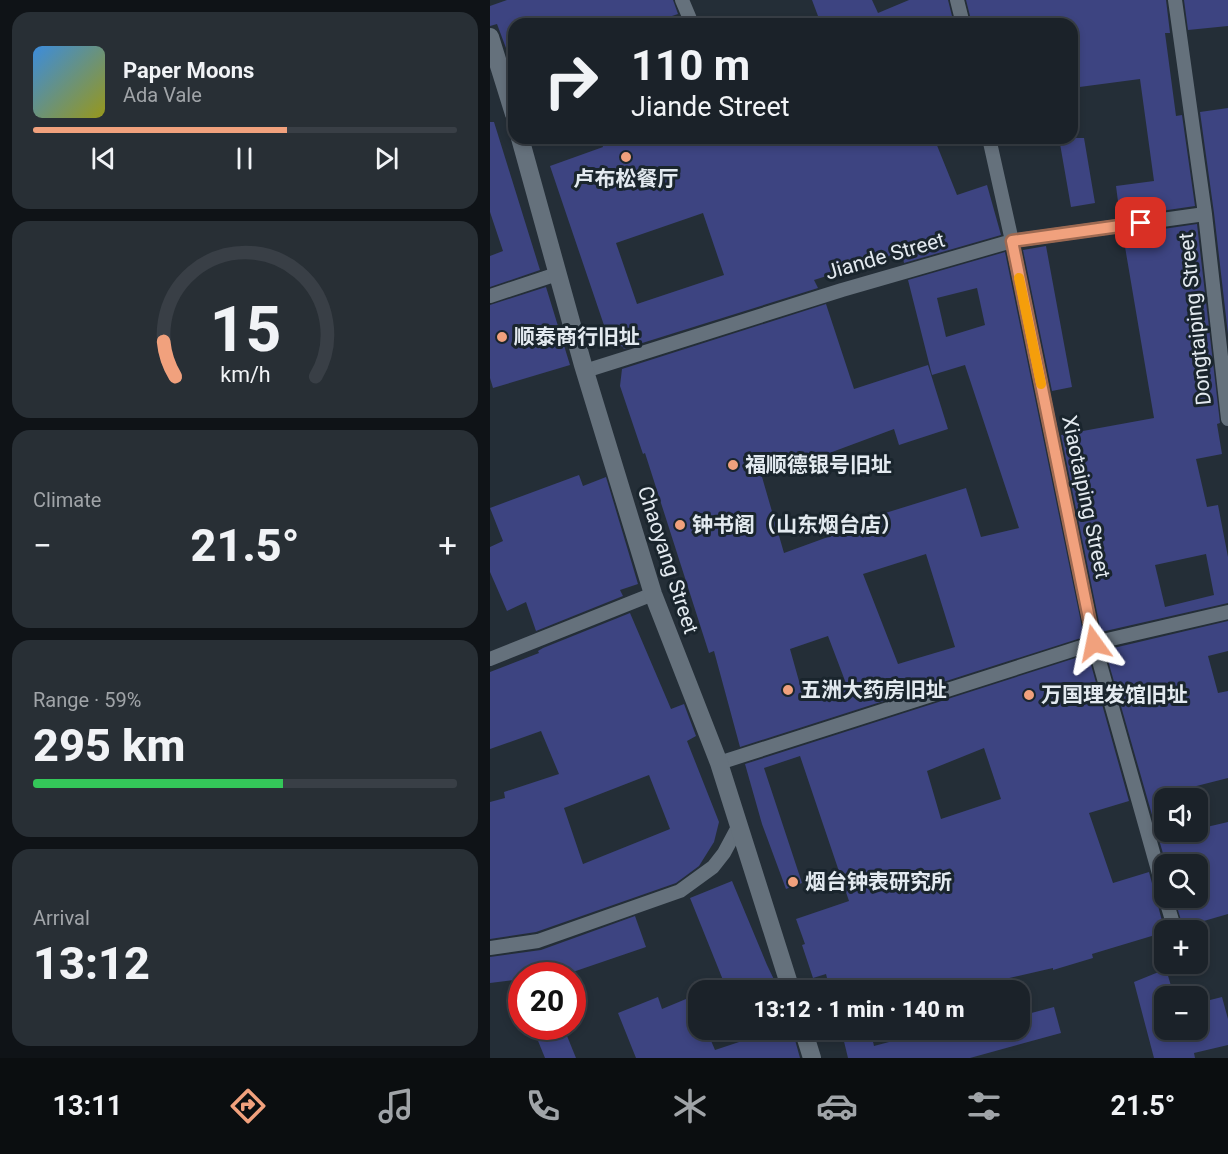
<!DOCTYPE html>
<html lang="en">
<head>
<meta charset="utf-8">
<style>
  :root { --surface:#1b2229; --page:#282f35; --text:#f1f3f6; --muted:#a0a4a8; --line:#393f46; --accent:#f1a17d }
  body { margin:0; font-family:Roboto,"Noto Sans SC",sans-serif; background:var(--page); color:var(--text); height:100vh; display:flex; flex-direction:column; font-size:22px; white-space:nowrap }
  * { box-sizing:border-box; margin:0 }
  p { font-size:20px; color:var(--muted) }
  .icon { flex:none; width:33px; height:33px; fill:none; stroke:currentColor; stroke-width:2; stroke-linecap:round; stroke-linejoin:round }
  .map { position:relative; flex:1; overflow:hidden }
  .side { display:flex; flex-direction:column; gap:12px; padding:12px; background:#0f1317; width:490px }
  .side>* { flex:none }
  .hud { position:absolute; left:18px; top:18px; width:570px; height:126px; border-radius:18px; box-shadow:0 3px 9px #0003,0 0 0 2px var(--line); background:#1b2229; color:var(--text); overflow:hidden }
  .buttons { position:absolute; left:664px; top:788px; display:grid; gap:12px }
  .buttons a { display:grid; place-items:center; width:54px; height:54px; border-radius:12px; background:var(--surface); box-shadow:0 3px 9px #0003,0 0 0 2px var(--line); font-size:30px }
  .speed { position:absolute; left:18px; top:962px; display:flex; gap:12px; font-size:30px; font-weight:700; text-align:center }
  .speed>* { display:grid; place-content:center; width:78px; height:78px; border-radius:50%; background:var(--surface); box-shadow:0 3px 9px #0003,0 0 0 2px var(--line); line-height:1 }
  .speed .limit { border:9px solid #d22; background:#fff; color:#111 }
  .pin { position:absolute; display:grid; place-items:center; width:51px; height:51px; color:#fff; margin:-26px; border-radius:12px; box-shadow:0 3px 9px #0006 }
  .me { position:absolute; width:66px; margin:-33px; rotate:348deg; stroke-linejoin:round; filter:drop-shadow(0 0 4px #0008) }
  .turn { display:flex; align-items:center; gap:21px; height:126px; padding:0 24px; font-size:27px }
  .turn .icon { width:78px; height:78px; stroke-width:2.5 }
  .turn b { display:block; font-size:42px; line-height:51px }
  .big { font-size:45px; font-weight:800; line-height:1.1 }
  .side .card { flex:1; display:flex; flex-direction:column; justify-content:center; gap:9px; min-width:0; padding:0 21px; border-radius:18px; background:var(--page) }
  .side .dial { align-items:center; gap:0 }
  .dial svg { height:156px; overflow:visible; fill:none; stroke:var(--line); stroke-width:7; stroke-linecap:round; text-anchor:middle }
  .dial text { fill:var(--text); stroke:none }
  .song { display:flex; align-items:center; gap:18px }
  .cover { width:72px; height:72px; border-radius:9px; background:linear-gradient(135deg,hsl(210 70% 55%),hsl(60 70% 35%)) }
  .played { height:6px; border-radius:3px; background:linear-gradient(90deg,var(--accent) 60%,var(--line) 60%) }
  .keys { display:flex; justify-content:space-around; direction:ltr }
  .heat { display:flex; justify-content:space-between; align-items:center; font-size:33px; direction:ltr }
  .charge { height:9px; border-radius:4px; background:linear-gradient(90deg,#34c759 59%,var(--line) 0) }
  .trip { position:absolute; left:198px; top:980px; width:342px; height:60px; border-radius:18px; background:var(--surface); box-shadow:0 3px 9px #0003,0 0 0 2px var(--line); font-weight:800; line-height:60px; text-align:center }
  .tab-bar { display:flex; height:96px; justify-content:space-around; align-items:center; background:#0b0e10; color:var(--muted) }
  .tab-bar .icon { width:42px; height:42px }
  .tab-bar .active { color:var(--accent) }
  .tab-bar b { font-size:27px; color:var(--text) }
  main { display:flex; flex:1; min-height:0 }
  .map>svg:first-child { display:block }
  .building { fill:#3d4481; fill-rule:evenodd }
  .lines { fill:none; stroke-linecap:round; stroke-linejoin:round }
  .service { stroke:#65717c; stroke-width:14 }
  .pedestrian { stroke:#65717c; stroke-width:18 }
  .route-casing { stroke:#9d6951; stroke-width:15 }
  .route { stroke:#f1a17d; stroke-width:10 }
  .slow { stroke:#f59e0b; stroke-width:10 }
  .poi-dot { fill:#f1a17d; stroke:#1a252d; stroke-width:2 }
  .labels { text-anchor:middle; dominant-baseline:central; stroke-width:6; stroke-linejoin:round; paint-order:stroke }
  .poi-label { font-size:21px; font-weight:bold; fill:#e3eaf0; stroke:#1a252d; text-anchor:start }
  .street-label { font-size:21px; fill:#e3eaf0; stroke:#1a252d }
</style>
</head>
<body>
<main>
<section class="side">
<div class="card">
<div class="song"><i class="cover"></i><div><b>Paper Moons</b><p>Ada Vale</p></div></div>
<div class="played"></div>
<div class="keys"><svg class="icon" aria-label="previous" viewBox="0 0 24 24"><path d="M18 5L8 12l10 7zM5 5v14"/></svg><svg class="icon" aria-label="pause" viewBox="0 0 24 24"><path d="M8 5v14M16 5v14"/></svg><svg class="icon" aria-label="next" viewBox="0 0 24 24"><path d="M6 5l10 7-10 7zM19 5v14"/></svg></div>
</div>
<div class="card dial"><svg viewBox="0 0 100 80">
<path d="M14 69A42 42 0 1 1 86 69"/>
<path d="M14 69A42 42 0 0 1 8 51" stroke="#f1a17d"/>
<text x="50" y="56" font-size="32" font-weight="700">15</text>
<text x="50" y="72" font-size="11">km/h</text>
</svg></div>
<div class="card"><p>Climate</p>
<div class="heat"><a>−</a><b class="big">21.5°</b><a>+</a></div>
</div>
<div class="card"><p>Range · 59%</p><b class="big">295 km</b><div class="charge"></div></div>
<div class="card"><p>Arrival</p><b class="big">13:12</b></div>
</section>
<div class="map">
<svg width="738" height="1058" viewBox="0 0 738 1058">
  <rect width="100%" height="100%" fill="#242e37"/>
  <path class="building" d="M17 0H183L188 14 158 24H24V63L22 64 7 24 0 26V6Z
    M322 0H382L388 13 419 0H458L464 24H331Z
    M476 0H676L680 33H675L686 116 692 115 705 206 630 217 626 186 664 181 650 79 582 88V24H482Z
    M694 0H738V26L698 30Z
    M738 108V334L724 213 710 112Z
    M0 122H4L50 270 0 287V256L13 251 0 212Z
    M110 138H444L467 195 497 185 511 235 414 263 413 258 405 261 403 255 324 280 328 288 133 349 134 348 118 337 60 166 113 147ZM213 213 234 275 147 304 126 243Z
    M569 138H594L605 203 581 207Z
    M707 224 730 423 727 424 732 454 706 459 717 507 728 505 738 557V603L611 632 571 435 664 418 633 235ZM716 554 724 595 675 607 665 565Z
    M556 246 582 387 562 391 533 250Z
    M515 252 594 637 250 747 224 651 219 653 155 453 153 454 130 386 132 369 336 304 364 389 438 365 458 429 409 445 404 429 326 458 325 453 270 470 294 553 349 533 347 528 476 488 491 537 529 528 475 365 442 375 418 280ZM487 288 495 325 456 337 447 298ZM436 554 465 647 408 664 373 574ZM338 636 357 686 314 699 300 649Z
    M56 287 80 365 3 388 0 378V305Z
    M89 475 93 486 116 477 148 584 130 590 133 596 46 631 36 602 17 611 0 572V547L13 541 0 508Z
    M140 613 181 709 194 704 206 736 197 741 229 822 224 842 209 866 186 883 46 932 0 939V802L15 798 14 792 69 774 51 731 0 749V672L49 653 48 651 53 648ZM159 775 180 829 93 864 74 808Z
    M738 621V651L718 656 728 693 738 691V778L675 794V831H682L684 835 708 831V829L738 822V914L693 927 684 897H708V864H676L615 650Z
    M598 654 639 801 599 813 623 883 659 872 675 932 602 954 603 958 563 970V968L467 990H340L336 974 323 978 312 945 315 944 306 919 359 901 310 756 274 768 312 883 296 889 272 824 255 764ZM494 748 511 799 451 819 437 771Z
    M242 881 277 965 289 990H237L200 898Z
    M145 916 156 947 74 975H32V979L0 983V957L51 950Z
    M676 969 684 996H675V1029H708V1003L732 997 738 1019V1045L704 1053 705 1058H664L644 982Z
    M208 994V1029H216L225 1050 288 1029H302L310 1058H146L128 1013 168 997 172 1009Z
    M564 1007 571 1033 480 1058H358L351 1029H380L384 1046 433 1033 432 1029H530V1016Z
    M42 1026H73L86 1058H55Z"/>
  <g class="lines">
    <path class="service" d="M467 0 473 24
      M685 0 715 214 738 419
      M192 24 200 19 192 0
      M499 138 522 241 604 643 675 895
      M0 296 67 274
      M95 371 352 290 522 241 715 214
      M0 659 163 594
      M229 763 604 643 738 612
      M675 897 685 930
      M0 948 48 941 190 891 223 867 234 853 249 825"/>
    <path class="pedestrian" d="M0 37 24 114
      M30 138 93 365 163 594 229 763 301 990
      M313 1029 322 1058"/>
  </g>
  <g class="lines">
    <g class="route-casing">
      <path id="route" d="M604 643 522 241 651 223"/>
    </g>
    <use href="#route" class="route"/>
    <path class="slow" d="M529 278 551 384"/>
  </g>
  <g class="poi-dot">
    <circle cx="136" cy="157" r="6"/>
    <circle cx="12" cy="337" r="6"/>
    <circle cx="243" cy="465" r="6"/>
    <circle cx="190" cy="525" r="6"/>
    <circle cx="298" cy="690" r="6"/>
    <circle cx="539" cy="695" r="6"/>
    <circle cx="303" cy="882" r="6"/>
  </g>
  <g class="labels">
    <g class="poi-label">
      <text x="136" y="179" text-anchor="middle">卢布松餐厅</text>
      <text x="24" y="337">顺泰商行旧址</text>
      <text x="255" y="465">福顺德银号旧址</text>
      <text x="202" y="525">钟书阁（山东烟台店）</text>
      <text x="310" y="690">五洲大药房旧址</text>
      <text x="551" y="695">万国理发馆旧址</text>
      <text x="315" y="882">烟台钟表研究所</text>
    </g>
    <g class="street-label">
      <text transform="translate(395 256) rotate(-16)">Jiande Street</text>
      <text transform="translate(705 319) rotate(-96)">Dongtaiping Street</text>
      <text transform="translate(596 497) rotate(78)">Xiaotaiping Street</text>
      <text transform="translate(178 560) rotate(72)">Chaoyang Street</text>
    </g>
  </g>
</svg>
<div class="buttons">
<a><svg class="icon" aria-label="sound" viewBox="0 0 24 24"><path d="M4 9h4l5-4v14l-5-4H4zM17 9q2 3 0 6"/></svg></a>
<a><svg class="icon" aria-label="search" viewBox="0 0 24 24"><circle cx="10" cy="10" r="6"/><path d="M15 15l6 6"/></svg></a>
<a>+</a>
<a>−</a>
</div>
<div class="speed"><div class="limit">20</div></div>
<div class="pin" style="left:651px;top:223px;background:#d93025"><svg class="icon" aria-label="arrive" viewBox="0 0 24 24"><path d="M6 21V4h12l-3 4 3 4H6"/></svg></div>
<svg class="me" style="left:604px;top:643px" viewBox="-20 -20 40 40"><path d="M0-17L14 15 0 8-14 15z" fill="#f1a17d" stroke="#fff" stroke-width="4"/></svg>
<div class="trip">13:12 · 1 min · 140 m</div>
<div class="hud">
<div class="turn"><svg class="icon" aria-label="right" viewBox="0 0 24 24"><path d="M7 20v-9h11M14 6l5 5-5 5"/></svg><div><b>110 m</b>Jiande Street</div></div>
</div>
</div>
</main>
<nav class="tab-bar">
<b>13:11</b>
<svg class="icon active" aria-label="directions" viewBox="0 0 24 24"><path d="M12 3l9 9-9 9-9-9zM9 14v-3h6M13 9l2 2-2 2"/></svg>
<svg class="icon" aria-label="music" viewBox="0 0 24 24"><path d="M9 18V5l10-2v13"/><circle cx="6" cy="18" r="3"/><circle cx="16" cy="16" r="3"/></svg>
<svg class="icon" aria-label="phone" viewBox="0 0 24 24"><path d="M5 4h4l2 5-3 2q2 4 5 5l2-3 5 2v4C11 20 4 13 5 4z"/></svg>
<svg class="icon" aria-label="climate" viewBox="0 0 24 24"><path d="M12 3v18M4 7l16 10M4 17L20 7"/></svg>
<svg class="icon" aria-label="car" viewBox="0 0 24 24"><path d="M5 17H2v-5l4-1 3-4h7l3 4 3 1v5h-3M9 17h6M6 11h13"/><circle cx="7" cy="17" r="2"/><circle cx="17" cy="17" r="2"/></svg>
<svg class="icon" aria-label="filters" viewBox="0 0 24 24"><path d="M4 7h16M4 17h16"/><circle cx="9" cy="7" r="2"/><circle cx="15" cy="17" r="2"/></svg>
<b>21.5°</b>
</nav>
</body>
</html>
